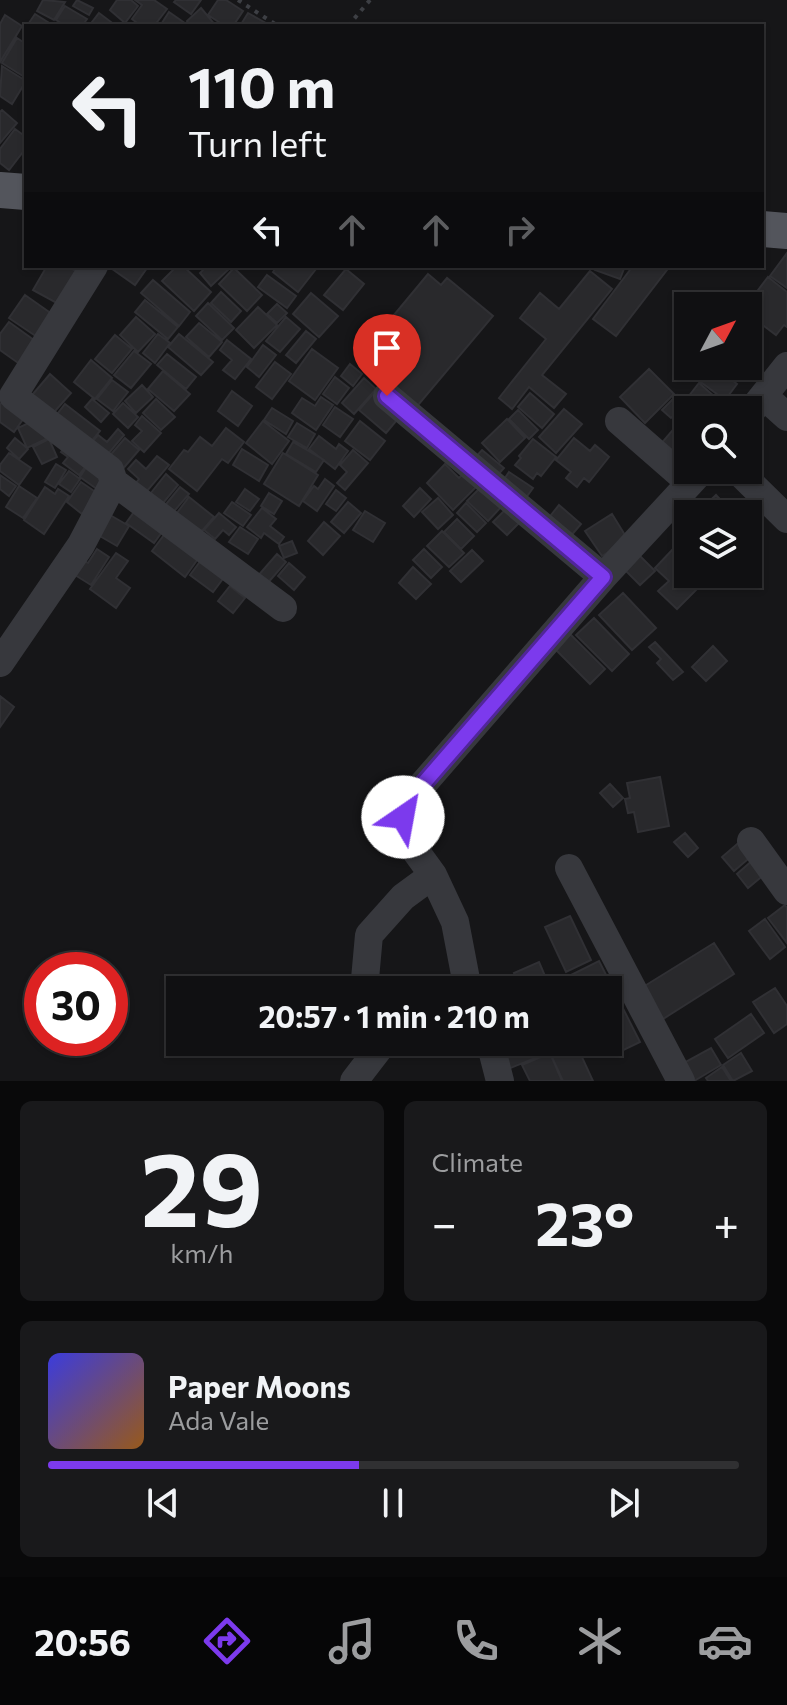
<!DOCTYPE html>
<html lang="en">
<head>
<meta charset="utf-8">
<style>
  :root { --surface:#101012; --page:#19191b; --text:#f1f3f6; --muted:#9c9d9f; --line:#303032; --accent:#7c3aed }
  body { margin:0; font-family:Commissioner,sans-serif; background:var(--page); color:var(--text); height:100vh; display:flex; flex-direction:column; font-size:30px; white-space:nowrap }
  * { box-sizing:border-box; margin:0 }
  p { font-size:26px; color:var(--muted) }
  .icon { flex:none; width:44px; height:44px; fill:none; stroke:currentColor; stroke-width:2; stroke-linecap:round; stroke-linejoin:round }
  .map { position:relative; height:1081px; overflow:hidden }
  .details { display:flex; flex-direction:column; gap:20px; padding:20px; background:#09090a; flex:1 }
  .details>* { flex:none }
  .guide { position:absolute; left:24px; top:24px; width:740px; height:244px; border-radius:0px; box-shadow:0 2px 6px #0004,0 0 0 2px var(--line); background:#101012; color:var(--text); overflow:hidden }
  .needle { width:52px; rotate:49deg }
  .buttons { position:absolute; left:674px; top:292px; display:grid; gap:16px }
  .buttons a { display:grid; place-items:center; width:88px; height:88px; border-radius:0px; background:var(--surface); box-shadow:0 2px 6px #0004,0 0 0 2px var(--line); font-size:40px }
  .speed { position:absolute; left:24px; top:952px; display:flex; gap:16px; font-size:40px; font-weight:700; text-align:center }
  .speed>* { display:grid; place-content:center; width:104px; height:104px; border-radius:50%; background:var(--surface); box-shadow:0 2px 6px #0004,0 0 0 2px var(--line); line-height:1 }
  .speed .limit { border:12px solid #d22; background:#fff; color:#111 }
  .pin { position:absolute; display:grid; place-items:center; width:68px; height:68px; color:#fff; margin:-82px -34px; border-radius:50% 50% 50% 0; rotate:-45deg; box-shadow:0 0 8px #0007 }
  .pin .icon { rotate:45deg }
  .me { position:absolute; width:88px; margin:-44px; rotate:33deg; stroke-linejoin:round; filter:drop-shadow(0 0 6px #0008) }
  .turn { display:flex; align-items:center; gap:28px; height:168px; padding:0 32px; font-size:36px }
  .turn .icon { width:104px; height:104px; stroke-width:2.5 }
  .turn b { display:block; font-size:56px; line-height:68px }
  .lanes { display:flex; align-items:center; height:76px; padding:0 32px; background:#0003; justify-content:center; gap:40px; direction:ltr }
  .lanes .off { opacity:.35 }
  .big { font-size:60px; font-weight:700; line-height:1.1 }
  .details .widget { flex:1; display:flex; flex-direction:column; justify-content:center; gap:12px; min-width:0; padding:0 28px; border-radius:12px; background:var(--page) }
  .details .dial { align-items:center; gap:0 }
  .dial b { font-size:104px; line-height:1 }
  .song { display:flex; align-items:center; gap:24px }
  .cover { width:96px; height:96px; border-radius:12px; background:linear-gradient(135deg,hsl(240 70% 55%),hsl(30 70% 35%)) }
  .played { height:8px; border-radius:4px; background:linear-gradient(90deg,var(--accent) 45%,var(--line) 45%) }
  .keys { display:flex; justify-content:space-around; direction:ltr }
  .heat { display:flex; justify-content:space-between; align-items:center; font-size:44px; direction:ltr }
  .details .tiles { flex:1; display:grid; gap:20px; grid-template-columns:1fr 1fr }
  .widget:last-child { grid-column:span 2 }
  .trip { position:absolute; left:166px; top:976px; width:456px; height:80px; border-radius:0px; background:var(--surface); box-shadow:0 2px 6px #0004,0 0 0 2px var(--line); font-weight:700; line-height:80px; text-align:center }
  .tab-bar { display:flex; height:128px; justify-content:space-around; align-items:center; background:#060607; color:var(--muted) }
  .tab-bar .icon { width:56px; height:56px }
  .tab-bar .on { color:var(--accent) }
  .tab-bar b { font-size:36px; color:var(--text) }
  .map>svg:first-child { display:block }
  .building { fill:#29292c; stroke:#303034; stroke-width:2 }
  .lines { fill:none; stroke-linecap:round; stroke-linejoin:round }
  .path { stroke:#3d3f44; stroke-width:4; stroke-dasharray:4 6; stroke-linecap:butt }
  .minor { stroke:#37383d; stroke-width:28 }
  .major { stroke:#53555c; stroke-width:36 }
  .route-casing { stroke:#51269a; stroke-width:20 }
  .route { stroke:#7c3aed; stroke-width:14 }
</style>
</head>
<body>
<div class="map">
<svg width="787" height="1081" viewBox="0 0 787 1081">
  <rect width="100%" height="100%" fill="#161618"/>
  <path class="building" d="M43 0 65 2 54 20 37 11Z
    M77 0 93 8 89 15 73 6Z
    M117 0H131L138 6 125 23 110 10Z
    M135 0H154L167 9 154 26H141L132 19 142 5Z
    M176 0H201L191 14 174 2Z
    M218 0H226L243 11 233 26H225L208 15Z
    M65 6 87 19 82 26H66L56 20Z
    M201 8 216 26H191L187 21Z
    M169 12 189 26H160Z
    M99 13 115 25 114 26H89Z
    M248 13 271 26H240Z
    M35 14 54 26H27Z
    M5 15 22 26 0 62V24Z
    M17 38 26 44V78L2 63Z
    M2 66 26 81 12 104 0 96Z
    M2 110 17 123 0 143V112Z
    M15 129 26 137V148L9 170 0 163V149Z
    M787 253V288L770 276Z
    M47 266H67L82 275 64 307 33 290Z
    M108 266H145L147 268 135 285Z
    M177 266H183L211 292 194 311 162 281Z
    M207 266H230L231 267 211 286 200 273Z
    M277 266H312L316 269 298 292 273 272Z
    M597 266H625L620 279 595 270Z
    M633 266H670L616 336 593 319Z
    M234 268 262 295 247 311 219 284Z
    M346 269 364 284 343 310 324 295Z
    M590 271 612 289 542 375 566 394 554 408 529 387 512 409 499 398 546 339 520 318 540 293 559 309Z
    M428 274 441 285 447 278 493 316 413 411 364 370 369 364 360 356Z
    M267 275 296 296 287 308 258 287Z
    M768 277 787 292V327L784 325 776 335 748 314 746 306Z
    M153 280 190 312 179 326 141 293Z
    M221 292 241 311 231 322 211 303Z
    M311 293 338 316 319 337 293 314Z
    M25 295 59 319 43 341 9 318Z
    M145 300 178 327 168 339 135 312Z
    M208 303 234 328 222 340 196 316Z
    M277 304 287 313 277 323 267 314Z
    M258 307 277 325 254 348 236 330Z
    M136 317 155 334 138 352 120 335Z
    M286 317 300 329 280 352 266 341Z
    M9 322 38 343 21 365 0 350V334Z
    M199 323 222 342 209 357 186 337Z
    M306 331 316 339 296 363 286 355Z
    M158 334 170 343 155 363 143 353Z
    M179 334 213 362 201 375 168 347Z
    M115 335 132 349 112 373 95 359Z
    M227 340 251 359 235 379 223 370 232 360 220 350Z
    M263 345 276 355 259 377 247 367Z
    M312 349 338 368 315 400 289 381Z
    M134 351 151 364 131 388 114 375Z
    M167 354 196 377 186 389 157 365Z
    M91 360 112 378 95 399 74 382Z
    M275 362 291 374 272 399 256 387Z
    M350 364 362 374 353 386 341 376Z
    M702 366H713L737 384 725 400 694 377Z
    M649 369 674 394 645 423 620 397Z
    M163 371 190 394 174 411 148 389Z
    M50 374 71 393 48 419 27 401Z
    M335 377 349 388 337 404 323 394Z
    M364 378 376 389 354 414 342 403Z
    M112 380 128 392 113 411 97 399Z
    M699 383 722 403 716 410H696L685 401Z
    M142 385 153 397 136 413 125 401Z
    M232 391 252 406 238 426 218 411Z
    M530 393 554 414 542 428 518 407Z
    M373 394 402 414 386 433 359 410Z
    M677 395 686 405 671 418 662 410Z
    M321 397 333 405 316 430 292 413 302 398 315 406Z
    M92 399 109 413 101 422 85 407Z
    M156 399 175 417 161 430 143 413Z
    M3 400 26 415 14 432 0 422V405Z
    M123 403 138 417 128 428 113 414Z
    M65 404 100 431 85 449 51 422Z
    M335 407 353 419 340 437 323 425Z
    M272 408 293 421 286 434 264 420Z
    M564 409 582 424 556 453 539 437Z
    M518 410 538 430 529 439 509 419Z
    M142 416 161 433 144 452 132 441 142 431 135 425Z
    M684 417 688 421V468L659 446Z
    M37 419 46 439 27 448 18 428Z
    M507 419 525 438 500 462 482 443Z
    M263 421 289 441 272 464 246 443Z
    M360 421 385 441 370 460 345 441Z
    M297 423 315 434 307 448 288 437Z
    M226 428 244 442 228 463 222 459 197 491 169 469 184 450 188 452 200 437 212 446Z
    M118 429 124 435 103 460 88 447 98 435 107 442Z
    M319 436 336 449 339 444 348 451 335 469 309 449Z
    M15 438 28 449 19 459 7 448Z
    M125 438 139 450 121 471 107 459Z
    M574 438 590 451 595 445 609 457 589 482 584 478 577 487 566 478 571 472 556 460Z
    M49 439 57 457 42 464 33 447Z
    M533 439 556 457 541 476 537 473 533 479 515 465 521 458 519 456Z
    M293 442 324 460 316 472 286 454Z
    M68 443 88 463 79 475 63 463 68 457 61 452Z
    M242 449 268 465 259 481 233 465Z
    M353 450 368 463 345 490 337 483 347 472 340 465Z
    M482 450 504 468 495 478 471 462Z
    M9 453 31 468 19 485 0 471V465Z
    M283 453 318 475 299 506 264 484Z
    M157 456 169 465 142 497 131 489 139 479 128 469 136 460 146 469Z
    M56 464 66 470 55 488 45 482Z
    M445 464 459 478 466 471 479 484 453 510 427 483Z
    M87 466 100 468 104 494 80 477Z
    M69 471 80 479 71 492 59 484Z
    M509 472 533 488 522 503 499 487Z
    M166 474 178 485 159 508 147 498Z
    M0 475 16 486 9 496 0 489Z
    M325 479 334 486 317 511 303 501 314 486 318 489Z
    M81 482 97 493 82 514 67 502Z
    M19 486 37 498 23 518 6 507Z
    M45 487 55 494 58 489 69 496 44 534 24 520Z
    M180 487 189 494 170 516 162 509Z
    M481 487 501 507 488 521 467 501Z
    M420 488 431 499 414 517 403 506Z
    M245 489 259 499 250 511 236 502Z
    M336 490 346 498 336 511 326 504Z
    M269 493 282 501 274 514 261 506Z
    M716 495 734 514 697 513Z
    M189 497 214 517 202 531 173 518Z
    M438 498 453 515 438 529 422 512Z
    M232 502 251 515 243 526 224 513Z
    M348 502 361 513 344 533 331 522Z
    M466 503 486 523 477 532 457 513Z
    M139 505 167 525 154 543 126 523Z
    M559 505 581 524 569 538 547 520Z
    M508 507 522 520 507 535 493 522Z
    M262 508 276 519 270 526 284 537 279 544 264 533 261 538 247 527Z
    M365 511 385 523 373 542 353 530Z
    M219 513 236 527 229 535 223 530 215 539 204 530Z
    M612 514 628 540 602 556 585 531Z
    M110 515 129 526 117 546 98 535Z
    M457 519 474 536 461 549 444 532Z
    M324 522 340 536 323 555 308 541Z
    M240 527 258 539 248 554 229 542Z
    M167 531 200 556 185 577 152 551Z
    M442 531 464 553 449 567 427 546Z
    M292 541 297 553 284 558 279 546Z
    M674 548 688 562V574H700L706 580 677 609 658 591 669 581 655 568Z
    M97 549 109 557 91 585 67 570 76 556 88 563Z
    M424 549 442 567 431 578 413 560Z
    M633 549 655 571 640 585 619 564Z
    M472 550 483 561 461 582 450 571Z
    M116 553 128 561 116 578 130 588 116 608 90 589Z
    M277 554 286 562 266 585 257 577Z
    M202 559 225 576 213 592 190 575Z
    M289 563 305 577 294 590 278 576Z
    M413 567 431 584 416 599 399 583Z
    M230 586 245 598 233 613 218 601Z
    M623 593 656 628 632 650 599 615Z
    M594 618 629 654 612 671 576 635Z
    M570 634 605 669 590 684 555 649Z
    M655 642 683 672 673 680 657 663 661 659 649 647Z
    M713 646 727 661 706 681 692 667Z
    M0 696 14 707 0 727Z
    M660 777 669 826 638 832 634 812 628 813 625 799 630 798 627 783Z
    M610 784 623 798 613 807 600 793Z
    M685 833 698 848 688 857 674 842Z
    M742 840 754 854 734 871 722 857Z
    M753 860 765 874 748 888 737 874Z
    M785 905 787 908V943L768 918Z
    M570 916 591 960 566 972 545 927Z
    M765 919 785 947 770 959 749 931Z
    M714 943 734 974 663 1019 643 987Z
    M599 961 640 1042 611 1056 604 1042H608V990H578L571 975Z
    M539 962 551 990H522L514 973Z
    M775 988 787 1006V1024L774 1033 753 1002Z
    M751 1014 764 1033 728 1058 715 1039Z
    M499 1042H540L545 1054 508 1069Z
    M545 1042H575L593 1081H563Z
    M711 1048 721 1065 694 1081 680 1065Z
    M550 1053 562 1081H530L522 1065Z
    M741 1053 752 1071 733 1081 723 1065Z
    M722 1067 731 1081H708L706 1078Z"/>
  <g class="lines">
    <path class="path" d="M238 0 278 26
      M348 26 370 0"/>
    <path class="minor" d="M387 396 603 577
      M764 396 787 417
      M748 415 787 366
      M619 421 690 483
      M737 470 787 519
      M114 482 283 608
      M0 663 81 545 114 482 110 470 13 396 94 266
      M751 841 787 891
      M569 868 681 1081
      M364 990 369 935 403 897 433 875
      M468 990 455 922 433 875 404 835 403 810 410 799 603 577 702 470
      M490 1042 500 1081
      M354 1081 384 1042"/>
    <path class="major" d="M0 190 26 192
      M762 229 787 231"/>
  </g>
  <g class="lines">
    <g class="route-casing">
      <path id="route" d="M387 396 603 577 410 799 403 810V817"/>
    </g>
    <use href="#route" class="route"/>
  </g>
</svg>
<div class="buttons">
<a><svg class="needle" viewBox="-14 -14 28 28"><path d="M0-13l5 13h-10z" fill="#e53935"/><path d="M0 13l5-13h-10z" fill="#9c9d9f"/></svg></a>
<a><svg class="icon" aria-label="search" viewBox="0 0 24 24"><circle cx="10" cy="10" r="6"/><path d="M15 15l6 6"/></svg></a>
<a><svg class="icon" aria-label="layers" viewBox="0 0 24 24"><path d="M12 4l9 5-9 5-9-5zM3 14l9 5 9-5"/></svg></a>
</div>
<div class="speed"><div class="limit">30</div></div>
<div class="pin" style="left:387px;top:396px;background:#d93025"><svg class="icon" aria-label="arrive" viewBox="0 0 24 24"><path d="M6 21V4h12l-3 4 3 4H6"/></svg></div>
<svg class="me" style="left:403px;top:817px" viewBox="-20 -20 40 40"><circle r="19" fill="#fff"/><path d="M0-13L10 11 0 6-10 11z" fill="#7c3aed"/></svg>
<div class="trip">20:57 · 1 min · 210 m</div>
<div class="guide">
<div class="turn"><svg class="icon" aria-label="left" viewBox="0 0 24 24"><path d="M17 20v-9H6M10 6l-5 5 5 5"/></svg><div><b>110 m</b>Turn left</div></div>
<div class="lanes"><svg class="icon" aria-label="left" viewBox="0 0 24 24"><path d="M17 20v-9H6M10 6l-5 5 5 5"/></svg><svg class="icon off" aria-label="ahead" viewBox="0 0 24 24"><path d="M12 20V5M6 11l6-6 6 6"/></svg><svg class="icon off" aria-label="ahead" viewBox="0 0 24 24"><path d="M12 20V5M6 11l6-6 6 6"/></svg><svg class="icon off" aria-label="right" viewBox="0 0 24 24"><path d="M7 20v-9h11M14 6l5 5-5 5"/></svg></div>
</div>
</div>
<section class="details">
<div class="tiles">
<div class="widget dial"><b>29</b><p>km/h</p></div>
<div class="widget"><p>Climate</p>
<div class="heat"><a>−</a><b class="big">23°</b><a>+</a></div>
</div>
<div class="widget">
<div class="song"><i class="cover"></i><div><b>Paper Moons</b><p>Ada Vale</p></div></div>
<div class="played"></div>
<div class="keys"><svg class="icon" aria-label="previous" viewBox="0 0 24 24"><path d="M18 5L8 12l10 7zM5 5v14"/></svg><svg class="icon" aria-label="pause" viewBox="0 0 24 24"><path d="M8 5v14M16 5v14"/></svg><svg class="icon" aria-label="next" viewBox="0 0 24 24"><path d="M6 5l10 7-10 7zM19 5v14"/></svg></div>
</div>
</div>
</section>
<nav class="tab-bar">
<b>20:56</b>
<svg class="icon on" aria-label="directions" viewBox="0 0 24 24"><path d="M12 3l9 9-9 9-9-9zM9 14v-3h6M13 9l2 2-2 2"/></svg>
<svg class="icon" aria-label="music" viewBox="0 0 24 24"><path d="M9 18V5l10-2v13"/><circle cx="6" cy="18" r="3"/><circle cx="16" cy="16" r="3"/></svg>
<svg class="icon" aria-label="phone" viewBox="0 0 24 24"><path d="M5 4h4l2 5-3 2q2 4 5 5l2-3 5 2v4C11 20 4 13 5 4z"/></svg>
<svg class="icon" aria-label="climate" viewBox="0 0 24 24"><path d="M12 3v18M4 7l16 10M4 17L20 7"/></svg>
<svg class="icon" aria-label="car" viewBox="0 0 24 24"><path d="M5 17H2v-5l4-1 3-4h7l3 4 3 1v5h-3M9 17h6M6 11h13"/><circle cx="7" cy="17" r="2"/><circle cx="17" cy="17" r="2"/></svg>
</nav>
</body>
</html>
